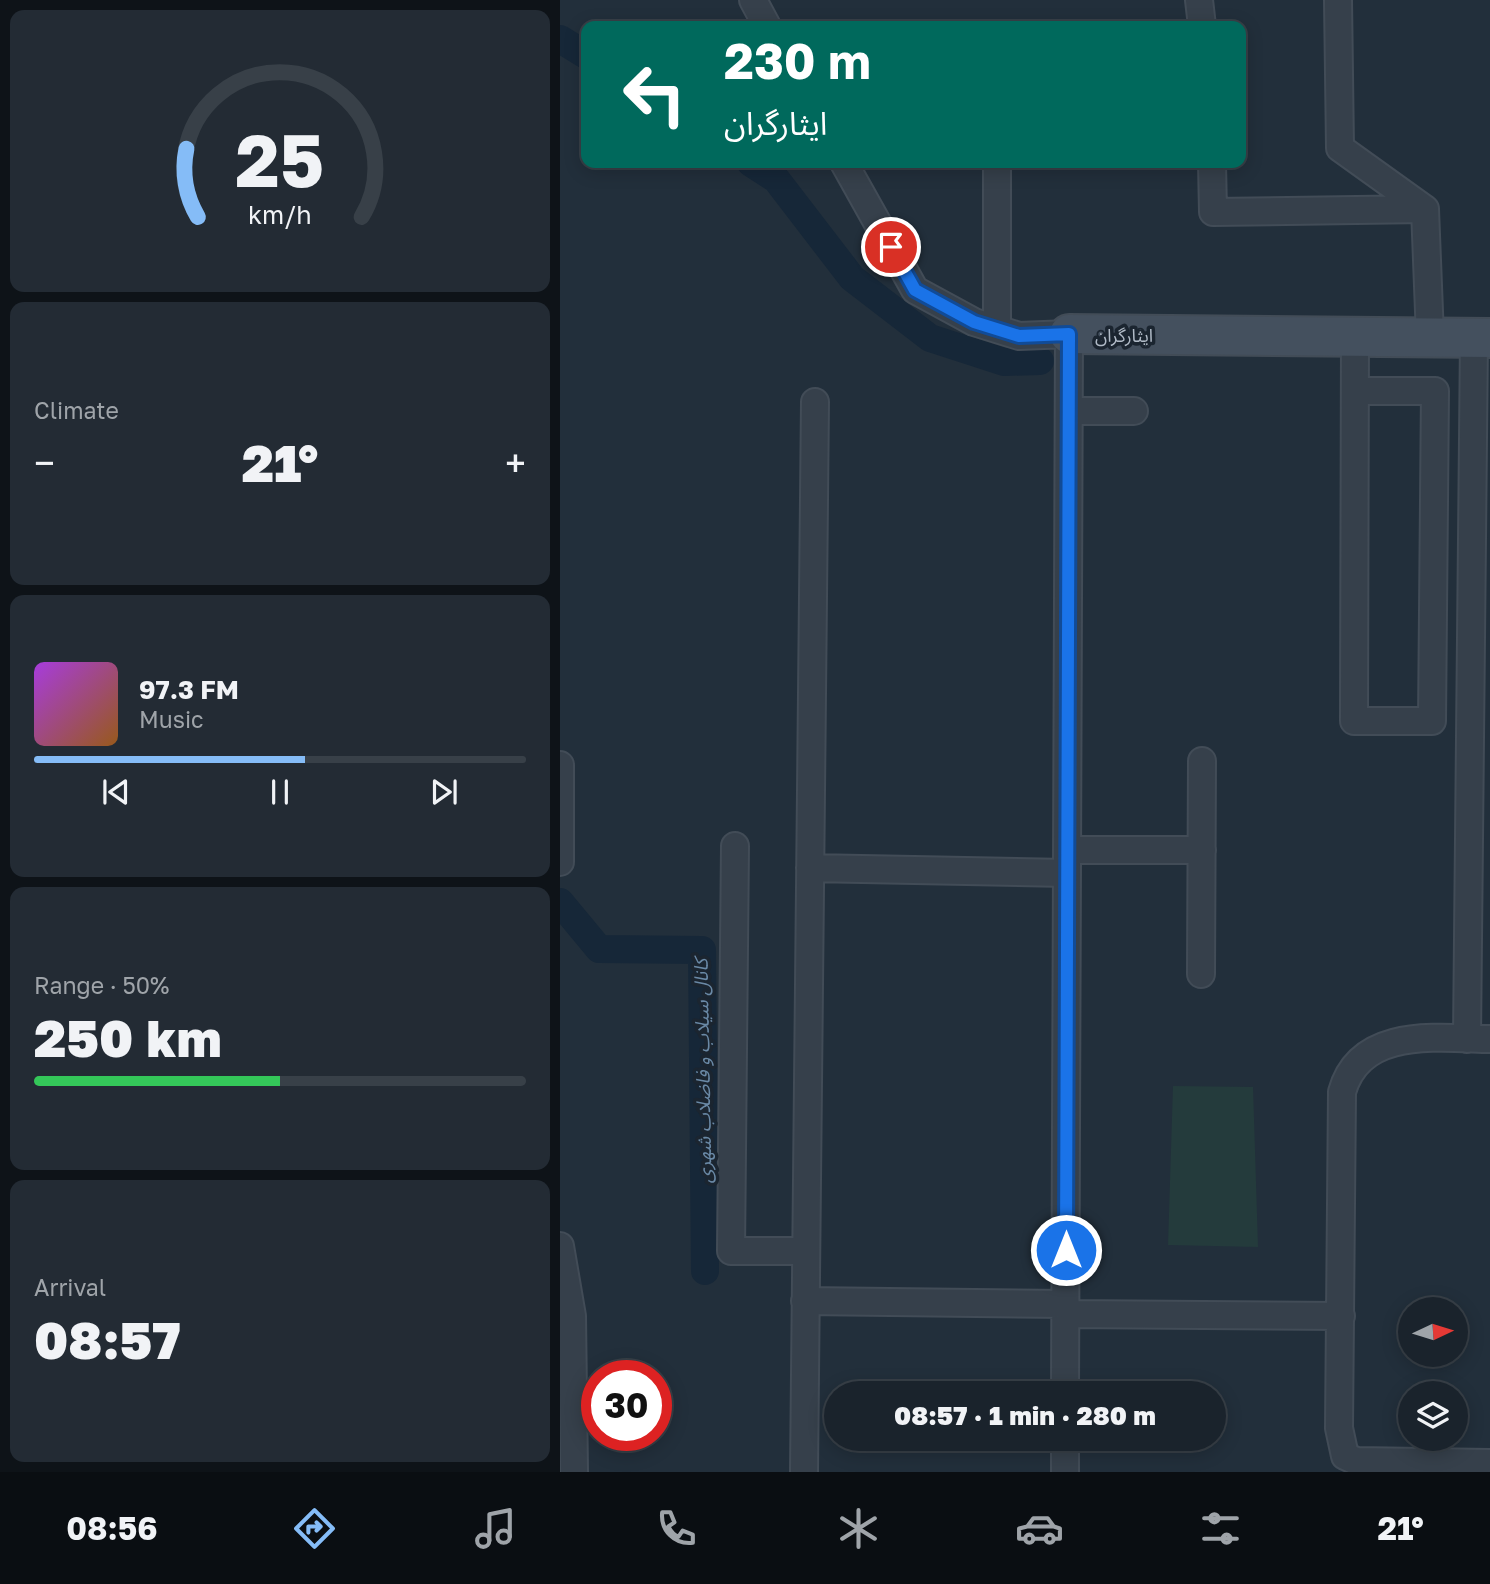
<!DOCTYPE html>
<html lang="en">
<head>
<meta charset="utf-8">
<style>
  :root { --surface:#1a232c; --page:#232b34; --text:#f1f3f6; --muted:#9fa4a9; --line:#384048; --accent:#85bcf7 }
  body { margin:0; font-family:"Golos Text","Noto Sans Arabic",sans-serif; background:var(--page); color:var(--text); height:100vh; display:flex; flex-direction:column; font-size:26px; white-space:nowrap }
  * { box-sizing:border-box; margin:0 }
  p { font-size:23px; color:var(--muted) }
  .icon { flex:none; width:38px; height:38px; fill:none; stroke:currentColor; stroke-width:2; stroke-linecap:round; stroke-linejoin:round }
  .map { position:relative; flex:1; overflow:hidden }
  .panel { display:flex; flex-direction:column; gap:10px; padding:10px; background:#0e1318; width:560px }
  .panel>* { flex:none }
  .top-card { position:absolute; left:21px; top:21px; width:665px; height:147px; border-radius:14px; box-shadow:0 4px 18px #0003,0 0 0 2px var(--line); background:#00695c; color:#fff; overflow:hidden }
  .needle { width:46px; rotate:86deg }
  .controls { position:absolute; left:838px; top:1297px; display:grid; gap:14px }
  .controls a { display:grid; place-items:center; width:70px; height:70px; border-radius:50%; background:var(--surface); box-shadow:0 4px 18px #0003,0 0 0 2px var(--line); font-size:35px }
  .speed { position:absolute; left:21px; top:1360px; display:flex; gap:14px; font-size:35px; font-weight:700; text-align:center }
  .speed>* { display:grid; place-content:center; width:91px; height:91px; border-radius:50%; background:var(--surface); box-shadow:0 4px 18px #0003,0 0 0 2px var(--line); line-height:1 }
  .speed .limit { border:10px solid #d22; background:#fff; color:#111 }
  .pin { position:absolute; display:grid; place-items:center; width:60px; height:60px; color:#fff; margin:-30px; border:4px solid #fff; border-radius:50%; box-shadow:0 2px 7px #0007 }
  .me { position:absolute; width:77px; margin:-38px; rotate:0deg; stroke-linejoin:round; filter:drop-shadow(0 0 5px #0008) }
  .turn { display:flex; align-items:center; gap:24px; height:147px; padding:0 28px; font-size:32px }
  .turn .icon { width:91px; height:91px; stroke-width:2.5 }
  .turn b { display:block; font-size:49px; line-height:60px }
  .big { font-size:52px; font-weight:800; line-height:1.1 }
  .panel .tile { flex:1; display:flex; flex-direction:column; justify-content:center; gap:10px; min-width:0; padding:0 24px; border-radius:14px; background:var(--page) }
  .panel .dial { align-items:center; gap:0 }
  .dial svg { height:182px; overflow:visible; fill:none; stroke:var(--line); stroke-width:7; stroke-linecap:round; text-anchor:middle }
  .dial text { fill:var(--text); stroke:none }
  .song { display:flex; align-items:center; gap:21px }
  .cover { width:84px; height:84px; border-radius:10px; background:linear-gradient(135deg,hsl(280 70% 55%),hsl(30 70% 35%)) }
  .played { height:7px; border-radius:4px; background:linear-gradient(90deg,var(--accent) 55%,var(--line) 55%) }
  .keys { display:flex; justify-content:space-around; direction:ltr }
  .heat { display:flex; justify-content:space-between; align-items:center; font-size:38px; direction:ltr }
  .charge { height:10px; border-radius:5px; background:linear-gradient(90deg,#34c759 50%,var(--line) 0) }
  .trip { position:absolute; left:264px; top:1381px; width:402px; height:70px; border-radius:35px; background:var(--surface); box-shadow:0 4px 18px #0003,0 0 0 2px var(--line); font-weight:800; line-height:70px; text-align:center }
  .menu { display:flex; height:112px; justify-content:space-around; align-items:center; background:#0a0e12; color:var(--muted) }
  .menu .icon { width:49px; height:49px }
  .menu .current { color:var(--accent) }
  .menu b { font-size:32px; color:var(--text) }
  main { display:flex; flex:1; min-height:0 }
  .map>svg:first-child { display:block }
  .green { fill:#243b3c }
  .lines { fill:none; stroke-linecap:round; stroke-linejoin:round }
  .canal { stroke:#162738; stroke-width:28 }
  .street-casing { stroke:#424c57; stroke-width:30 }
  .secondary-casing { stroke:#424c57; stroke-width:42 }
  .street { stroke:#36404b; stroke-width:26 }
  .secondary { stroke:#44505e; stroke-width:38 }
  .route-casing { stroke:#114b97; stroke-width:18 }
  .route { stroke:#1a73e8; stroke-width:12 }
  .labels { text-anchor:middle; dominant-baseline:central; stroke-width:7; stroke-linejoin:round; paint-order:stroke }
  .street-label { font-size:18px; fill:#b1bbc7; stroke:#1b2530 }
  .water-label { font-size:19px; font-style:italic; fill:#6a89a6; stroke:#1b2530 }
</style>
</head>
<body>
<main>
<section class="panel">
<div class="tile dial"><svg viewBox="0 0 100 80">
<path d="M14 69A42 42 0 1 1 86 69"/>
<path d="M14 69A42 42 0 0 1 9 39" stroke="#85bcf7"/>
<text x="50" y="56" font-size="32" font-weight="700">25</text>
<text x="50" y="72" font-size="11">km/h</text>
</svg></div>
<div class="tile"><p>Climate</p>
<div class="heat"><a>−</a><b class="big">21°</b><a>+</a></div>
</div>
<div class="tile">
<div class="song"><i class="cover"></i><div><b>97.3 FM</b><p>Music</p></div></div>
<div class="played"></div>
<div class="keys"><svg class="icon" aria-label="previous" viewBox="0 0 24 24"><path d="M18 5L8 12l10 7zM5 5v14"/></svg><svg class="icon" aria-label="pause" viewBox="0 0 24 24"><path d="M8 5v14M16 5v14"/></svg><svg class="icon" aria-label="next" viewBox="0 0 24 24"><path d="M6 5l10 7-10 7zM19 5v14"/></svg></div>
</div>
<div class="tile"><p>Range · 50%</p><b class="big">250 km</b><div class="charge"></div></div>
<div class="tile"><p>Arrival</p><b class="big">08:57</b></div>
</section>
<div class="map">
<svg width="930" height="1472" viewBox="0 0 930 1472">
  <rect width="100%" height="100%" fill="#222f3b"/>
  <path class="green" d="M613 1086 693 1087 698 1247 608 1245Z"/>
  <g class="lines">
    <path class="canal" d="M0 39 26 55
      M191 163 216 179 292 278 370 338 444 362 480 361
      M0 902 39 949 142 950 145 1271"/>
    <g class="street-casing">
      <path id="street" d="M193 0 207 26
        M639 0 642 26
        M778 0 780 148 865 209
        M284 163 355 290 414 322 459 336 509 334 505 1393
        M437 163V329
        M652 163 653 212 865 209
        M865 209 870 337
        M795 337 794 721H872L875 391H795
        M509 411H574
        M0 765V862
        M175 846 171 1251H246
        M507 850H642
        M250 868 507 873
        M641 974 642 761
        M907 1039 914 338
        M930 1039C877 1038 800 1027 782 1092L779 1428 785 1456 796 1461 930 1463
        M0 1246 12 1316 14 1472
        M245 1301 506 1304
        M506 1314 781 1316
        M244 1472 255 402
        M505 1472V1438"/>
    </g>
    <g class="secondary-casing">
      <path id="secondary" d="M509 334 930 338"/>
    </g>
    <use href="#street" class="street"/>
    <use href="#secondary" class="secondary"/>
  </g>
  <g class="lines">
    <g class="route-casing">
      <path id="route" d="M331 247 355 290 414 322 459 336 509 334 506 1250"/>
    </g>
    <use href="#route" class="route"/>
  </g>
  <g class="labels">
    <g class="street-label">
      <text x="564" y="335">ایثارگران</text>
    </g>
    <g class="water-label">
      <text transform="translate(142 1071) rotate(-91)">کانال سیلاب و فاضلاب شهری</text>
    </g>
  </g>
</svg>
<div class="controls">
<a><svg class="needle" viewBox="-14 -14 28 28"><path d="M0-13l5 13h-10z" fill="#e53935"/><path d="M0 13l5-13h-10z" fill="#9fa4a9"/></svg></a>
<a><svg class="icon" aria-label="layers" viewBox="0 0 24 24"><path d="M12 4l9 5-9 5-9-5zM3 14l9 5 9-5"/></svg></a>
</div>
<div class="speed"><div class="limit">30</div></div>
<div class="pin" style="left:331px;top:247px;background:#d93025"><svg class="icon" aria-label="arrive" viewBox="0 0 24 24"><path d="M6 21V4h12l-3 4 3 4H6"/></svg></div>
<svg class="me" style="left:506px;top:1250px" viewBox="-20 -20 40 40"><circle r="17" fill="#1a73e8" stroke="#fff" stroke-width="3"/><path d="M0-11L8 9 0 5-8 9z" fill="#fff"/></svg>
<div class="trip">08:57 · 1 min · 280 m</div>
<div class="top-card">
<div class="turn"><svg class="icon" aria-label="left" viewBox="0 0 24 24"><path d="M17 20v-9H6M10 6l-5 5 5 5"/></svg><div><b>230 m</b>ایثارگران</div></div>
</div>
</div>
</main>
<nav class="menu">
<b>08:56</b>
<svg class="icon current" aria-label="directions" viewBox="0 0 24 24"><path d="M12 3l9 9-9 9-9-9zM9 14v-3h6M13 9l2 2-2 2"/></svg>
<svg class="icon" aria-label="music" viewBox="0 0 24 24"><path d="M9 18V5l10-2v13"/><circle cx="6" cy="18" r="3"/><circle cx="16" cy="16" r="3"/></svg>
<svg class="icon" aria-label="phone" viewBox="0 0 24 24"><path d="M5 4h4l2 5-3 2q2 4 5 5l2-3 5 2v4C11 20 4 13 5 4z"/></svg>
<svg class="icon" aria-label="climate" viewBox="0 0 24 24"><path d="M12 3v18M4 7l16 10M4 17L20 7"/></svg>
<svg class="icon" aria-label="car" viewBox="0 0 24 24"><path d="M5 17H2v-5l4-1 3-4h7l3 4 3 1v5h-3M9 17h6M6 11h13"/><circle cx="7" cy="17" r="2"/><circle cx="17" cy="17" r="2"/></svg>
<svg class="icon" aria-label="filters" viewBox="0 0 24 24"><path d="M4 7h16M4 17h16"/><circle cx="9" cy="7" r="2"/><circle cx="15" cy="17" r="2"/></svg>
<b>21°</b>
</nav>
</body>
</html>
